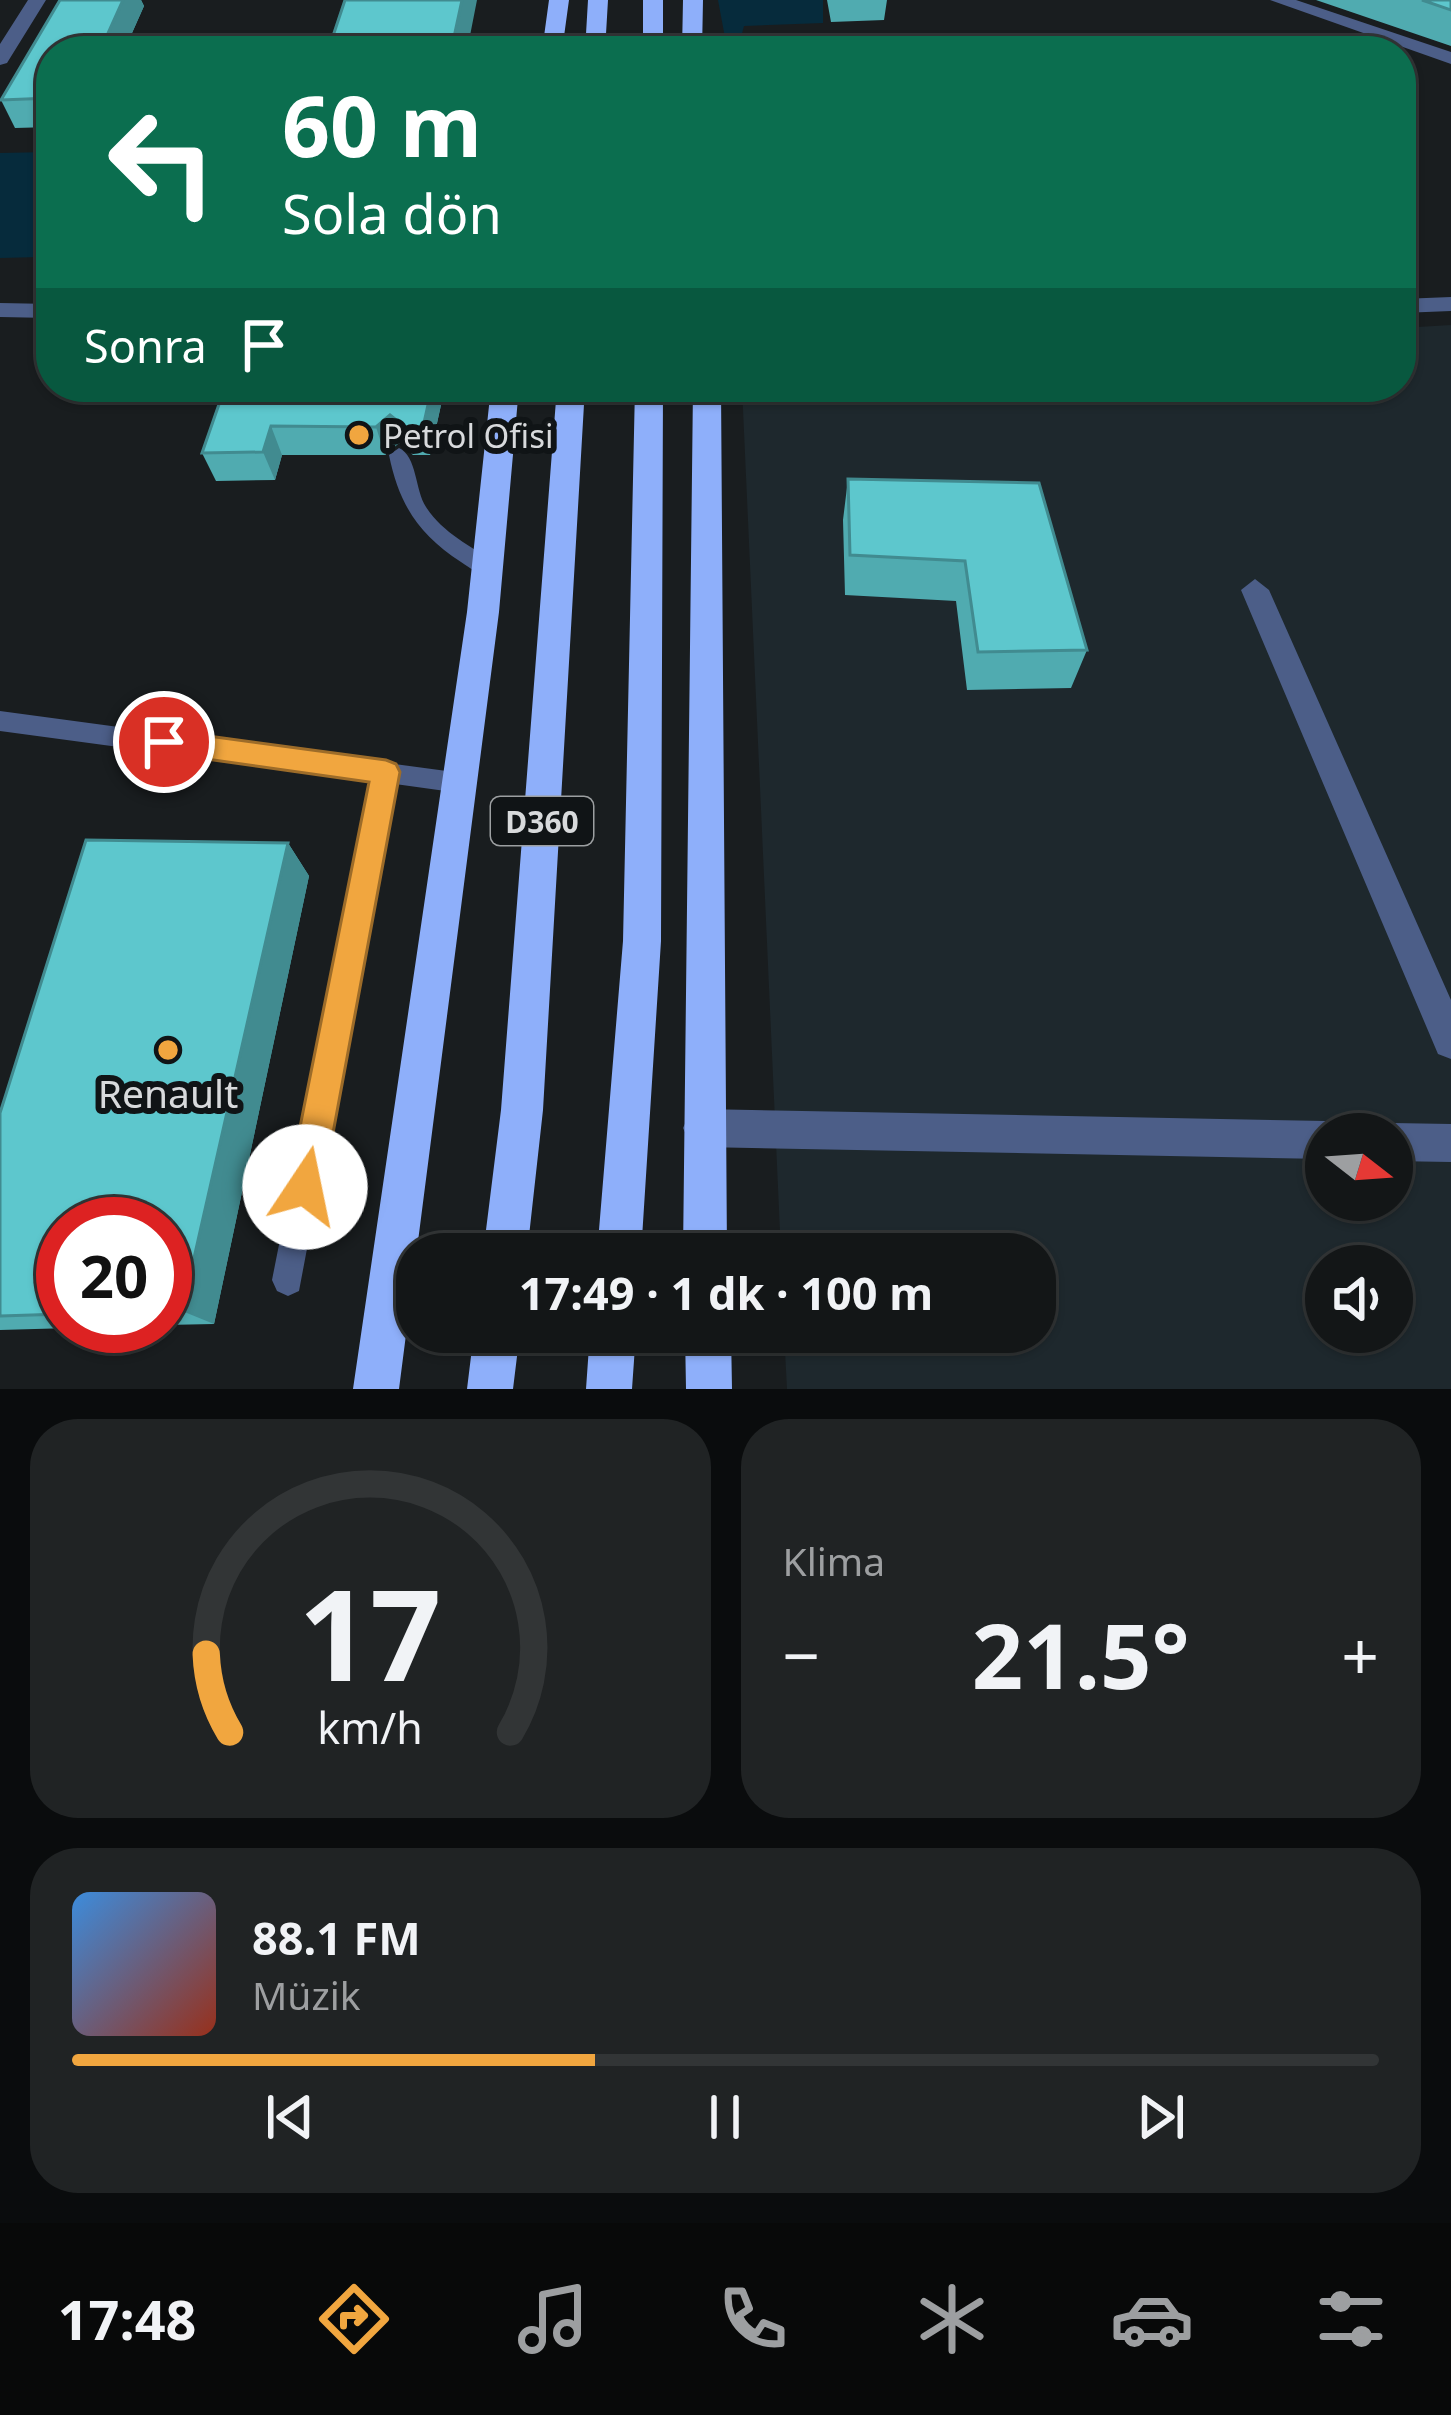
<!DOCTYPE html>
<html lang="tr">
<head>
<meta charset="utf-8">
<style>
  :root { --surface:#131617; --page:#202324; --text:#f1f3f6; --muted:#9d9fa1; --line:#323536; --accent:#f1a63f }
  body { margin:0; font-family:"Noto Sans",sans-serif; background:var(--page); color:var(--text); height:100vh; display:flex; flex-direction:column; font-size:45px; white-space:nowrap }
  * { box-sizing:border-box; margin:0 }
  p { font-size:39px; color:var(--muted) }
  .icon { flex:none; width:66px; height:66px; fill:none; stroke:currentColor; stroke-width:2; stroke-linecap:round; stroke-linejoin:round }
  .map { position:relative; height:1389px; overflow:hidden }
  .side { display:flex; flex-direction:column; gap:30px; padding:30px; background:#0a0c0d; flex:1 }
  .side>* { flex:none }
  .top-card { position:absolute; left:36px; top:36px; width:1380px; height:366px; border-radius:48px; box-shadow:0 3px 9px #0004,0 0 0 3px var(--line); background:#0b6e4f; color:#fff; overflow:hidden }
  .needle { width:78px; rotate:107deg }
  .fabs { position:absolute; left:1305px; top:1113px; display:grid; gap:24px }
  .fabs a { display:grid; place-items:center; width:108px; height:108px; border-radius:50%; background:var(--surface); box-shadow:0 3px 9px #0004,0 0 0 3px var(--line); font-size:60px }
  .speed { position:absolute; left:36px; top:1197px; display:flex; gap:24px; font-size:60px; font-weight:700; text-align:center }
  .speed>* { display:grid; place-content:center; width:156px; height:156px; border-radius:50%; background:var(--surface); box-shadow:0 3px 9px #0004,0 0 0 3px var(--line); line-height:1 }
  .speed .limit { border:18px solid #d22; background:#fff; color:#111 }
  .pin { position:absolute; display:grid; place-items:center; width:102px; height:102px; color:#fff; margin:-51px; border:6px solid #fff; border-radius:50%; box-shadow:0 3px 12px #0007 }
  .me { position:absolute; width:132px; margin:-66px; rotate:11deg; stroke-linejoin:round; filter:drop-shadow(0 0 9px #0008) }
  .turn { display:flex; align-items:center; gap:42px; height:252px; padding:0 48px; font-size:54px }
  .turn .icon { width:156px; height:156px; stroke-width:2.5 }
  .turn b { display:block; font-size:84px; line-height:102px }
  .then { display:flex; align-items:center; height:114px; padding:0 48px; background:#0003; gap:24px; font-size:45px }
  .big { font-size:90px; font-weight:700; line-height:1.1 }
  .side .widget { flex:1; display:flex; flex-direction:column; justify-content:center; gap:18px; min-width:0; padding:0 42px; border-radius:48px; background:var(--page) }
  .side .dial { align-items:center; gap:0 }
  .dial svg { height:312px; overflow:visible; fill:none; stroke:var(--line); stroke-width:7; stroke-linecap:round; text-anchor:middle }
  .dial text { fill:var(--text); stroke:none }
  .song { display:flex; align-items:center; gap:36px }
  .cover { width:144px; height:144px; border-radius:18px; background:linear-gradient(135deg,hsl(210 70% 55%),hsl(10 70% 35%)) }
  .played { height:12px; border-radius:6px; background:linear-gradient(90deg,var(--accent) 40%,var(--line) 40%) }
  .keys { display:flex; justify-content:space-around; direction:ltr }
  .heat { display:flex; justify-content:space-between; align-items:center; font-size:66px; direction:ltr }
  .side .tiles { flex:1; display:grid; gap:30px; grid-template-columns:1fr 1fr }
  .widget:last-child { grid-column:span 2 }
  .trip { position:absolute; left:396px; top:1233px; width:660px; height:120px; border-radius:48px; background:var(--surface); box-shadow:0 3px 9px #0004,0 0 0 3px var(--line); font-weight:700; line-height:120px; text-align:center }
  .tabs { display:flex; height:192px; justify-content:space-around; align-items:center; background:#080909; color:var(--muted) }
  .tabs .icon { width:84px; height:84px }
  .tabs .current { color:var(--accent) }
  .tabs b { font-size:54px; color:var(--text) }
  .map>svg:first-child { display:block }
  .built { fill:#1e282d; fill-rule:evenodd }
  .green { fill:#062b3c }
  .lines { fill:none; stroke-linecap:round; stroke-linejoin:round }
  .service { fill:#4c5e88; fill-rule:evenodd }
  .minor { fill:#4c5e88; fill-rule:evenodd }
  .trunk { fill:#8eaffa; fill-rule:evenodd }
  .wall { fill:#50abb0 }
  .shaded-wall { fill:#418b90 }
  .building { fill:#5dc7cd; stroke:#418b90; stroke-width:3 }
  .route { fill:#f1a63f; stroke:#9d6c29; stroke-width:3 }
  .poi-dot { fill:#f1a63f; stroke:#101416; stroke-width:4.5 }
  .labels { text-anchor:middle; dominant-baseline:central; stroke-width:12; stroke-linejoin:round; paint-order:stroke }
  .shield { fill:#101416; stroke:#9c9fa1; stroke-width:3 }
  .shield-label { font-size:30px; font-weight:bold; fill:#d8dadc }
  .poi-label { font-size:33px; fill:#d8dadc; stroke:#101416; text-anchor:start }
  .near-poi-label { font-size:39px; fill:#d8dadc; stroke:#101416 }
</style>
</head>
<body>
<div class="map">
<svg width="1451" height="1389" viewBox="0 0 1451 1389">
  <rect width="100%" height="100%" fill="#191d1f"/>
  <path class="built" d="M1451 325V1389H787L784 1332H1035V1254H781L742 387H1401V328ZM1326 1134H1392V1200H1326ZM1326 1266H1392V1332H1326Z"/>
  <path class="green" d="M718 0H823V23L744 26 740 41 726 43Z
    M51 152V238L41 257 0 258V153Z"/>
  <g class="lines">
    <path class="service" d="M399 448C417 456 415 490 426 507 442 532 471 547 495 562L498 568 495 574C481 577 473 570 461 562 418 534 399 504 389 455Z
      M0 711 469 774 473 782 469 790 460 793 395 784 299 1291 288 1296 277 1291 272 1280 371 781 0 731Z"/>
    <path class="minor" d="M28 0H46L7 63 0 65V44Z
      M1270 0H1296L1451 52V64Z
      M1451 297V311L1401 313V299Z
      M0 303 51 304V318L0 317Z
      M1255 579 1269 590 1451 1000V1059L1438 1054 1241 590Z
      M702 1109 1326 1121 1339 1127 1342 1134H1326V1159L702 1147 689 1141 683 1128 689 1115Z
      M1392 1123 1451 1124V1162L1392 1161V1134H1376Z"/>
    <path class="trunk" d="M549 0H569L562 51H542Z
      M588 0H608L605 51H585Z
      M643 0H663V51H643Z
      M683 0H703L702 51H682Z
      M491 387H519L499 612 399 1389H353L467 612Z
      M557 387H585L543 1110 527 1254H483L501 1110Z
      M635 387H663L661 941 641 1254H597L623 941Z
      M693 387H721L727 1254H683Z
      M474 1332H520L513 1389H467Z
      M590 1332H636L632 1389H586Z
      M685 1332H731L732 1389H686Z"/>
  </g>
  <path class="wall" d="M60 0H141L144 6 124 51H51V127L15 128 1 100Z
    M827 0H887L884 20 831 22Z
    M1316 0H1451V46Z
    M225 387H437L441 405 430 455H413L399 443 385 455H282L275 480 216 481 202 453Z
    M848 479 1039 483 1087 650 1071 688 967 690 956 601 845 595 843 520Z
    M288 843 309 876 214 1324 165 1325V1224H63V1326H141L0 1330V1113Z"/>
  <path class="shaded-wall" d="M123 0H141L144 6 124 51H100Z
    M462 0H477L467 51H451Z
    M432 387H437L441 405 430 455 423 427Z
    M390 415 399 443 385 455 376 427Z
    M271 426 282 455 275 480 263 452Z
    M288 843 309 876 214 1324 182 1311Z"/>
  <path class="building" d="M60 0H123L100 51H51V98L1 100Z
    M345 0H462L451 51H328Z
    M1422 0H1451V10Z
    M225 387 405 388 432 387 423 427H405L390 415 376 427 271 426 263 452 202 453Z
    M848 479 1039 483 1087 650 978 652 965 561 850 555Z
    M86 840 288 843 182 1311 165 1312V1224H63V1314L0 1316V1113Z"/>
  <path class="route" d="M164 730 386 760 396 764 400 772 323 1187 318 1200 305 1205 293 1200 288 1187 369 782 164 753 154 750 149 742 154 733Z"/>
  <g class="poi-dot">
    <circle cx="359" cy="435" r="12"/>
    <circle cx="168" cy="1050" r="12"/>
  </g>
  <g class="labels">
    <rect class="shield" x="491" y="797" width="102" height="48" rx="9"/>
    <g class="shield-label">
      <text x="542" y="821">D360</text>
    </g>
    <g class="poi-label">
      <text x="383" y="435">Petrol Ofisi</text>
    </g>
    <g class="near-poi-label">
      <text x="168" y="1092">Renault</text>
    </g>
  </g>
</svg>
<div class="fabs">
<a><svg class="needle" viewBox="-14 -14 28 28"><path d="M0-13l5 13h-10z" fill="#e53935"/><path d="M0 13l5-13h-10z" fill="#9d9fa1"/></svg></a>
<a><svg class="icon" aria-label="sound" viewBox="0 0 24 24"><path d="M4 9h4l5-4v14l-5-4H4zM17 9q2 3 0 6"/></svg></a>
</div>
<div class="speed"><div class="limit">20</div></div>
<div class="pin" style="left:164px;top:742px;background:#d93025"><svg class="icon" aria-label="arrive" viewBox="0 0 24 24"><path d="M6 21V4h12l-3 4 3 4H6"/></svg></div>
<svg class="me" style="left:305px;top:1187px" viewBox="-20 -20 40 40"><circle r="19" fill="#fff"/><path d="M0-13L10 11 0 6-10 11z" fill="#f1a63f"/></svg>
<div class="trip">17:49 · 1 dk · 100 m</div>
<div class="top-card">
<div class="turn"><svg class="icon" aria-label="left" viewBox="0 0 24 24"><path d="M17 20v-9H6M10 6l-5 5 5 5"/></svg><div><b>60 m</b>Sola dön</div></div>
<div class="then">Sonra<svg class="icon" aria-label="arrive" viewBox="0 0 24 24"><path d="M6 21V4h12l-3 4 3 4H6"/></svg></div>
</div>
</div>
<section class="side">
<div class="tiles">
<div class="widget dial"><svg viewBox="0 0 100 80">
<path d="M14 69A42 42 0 1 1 86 69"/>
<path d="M14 69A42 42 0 0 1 8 49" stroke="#f1a63f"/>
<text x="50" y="56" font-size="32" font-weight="700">17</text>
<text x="50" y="72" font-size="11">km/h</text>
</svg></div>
<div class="widget"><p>Klima</p>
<div class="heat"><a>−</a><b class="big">21.5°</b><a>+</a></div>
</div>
<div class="widget">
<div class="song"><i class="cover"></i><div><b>88.1 FM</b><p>Müzik</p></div></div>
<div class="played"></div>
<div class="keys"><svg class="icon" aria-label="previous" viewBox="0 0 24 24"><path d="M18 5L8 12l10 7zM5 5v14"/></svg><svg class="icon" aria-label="pause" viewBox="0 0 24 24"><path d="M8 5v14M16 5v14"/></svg><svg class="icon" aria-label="next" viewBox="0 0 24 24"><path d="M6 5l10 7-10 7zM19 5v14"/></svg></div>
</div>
</div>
</section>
<nav class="tabs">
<b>17:48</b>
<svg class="icon current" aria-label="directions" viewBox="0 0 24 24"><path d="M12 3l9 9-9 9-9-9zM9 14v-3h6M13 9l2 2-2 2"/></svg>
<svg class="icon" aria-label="music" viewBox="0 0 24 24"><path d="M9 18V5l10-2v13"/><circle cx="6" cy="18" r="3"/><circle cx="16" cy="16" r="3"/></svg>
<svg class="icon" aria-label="phone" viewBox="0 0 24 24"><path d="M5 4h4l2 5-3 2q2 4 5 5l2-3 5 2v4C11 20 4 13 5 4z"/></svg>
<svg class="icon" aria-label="climate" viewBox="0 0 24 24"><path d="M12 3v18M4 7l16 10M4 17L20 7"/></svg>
<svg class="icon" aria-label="car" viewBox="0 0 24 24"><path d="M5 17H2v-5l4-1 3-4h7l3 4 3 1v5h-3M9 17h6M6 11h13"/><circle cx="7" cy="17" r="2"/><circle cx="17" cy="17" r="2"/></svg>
<svg class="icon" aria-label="filters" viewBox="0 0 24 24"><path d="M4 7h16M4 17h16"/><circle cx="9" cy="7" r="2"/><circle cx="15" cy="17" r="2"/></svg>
</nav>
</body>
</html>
